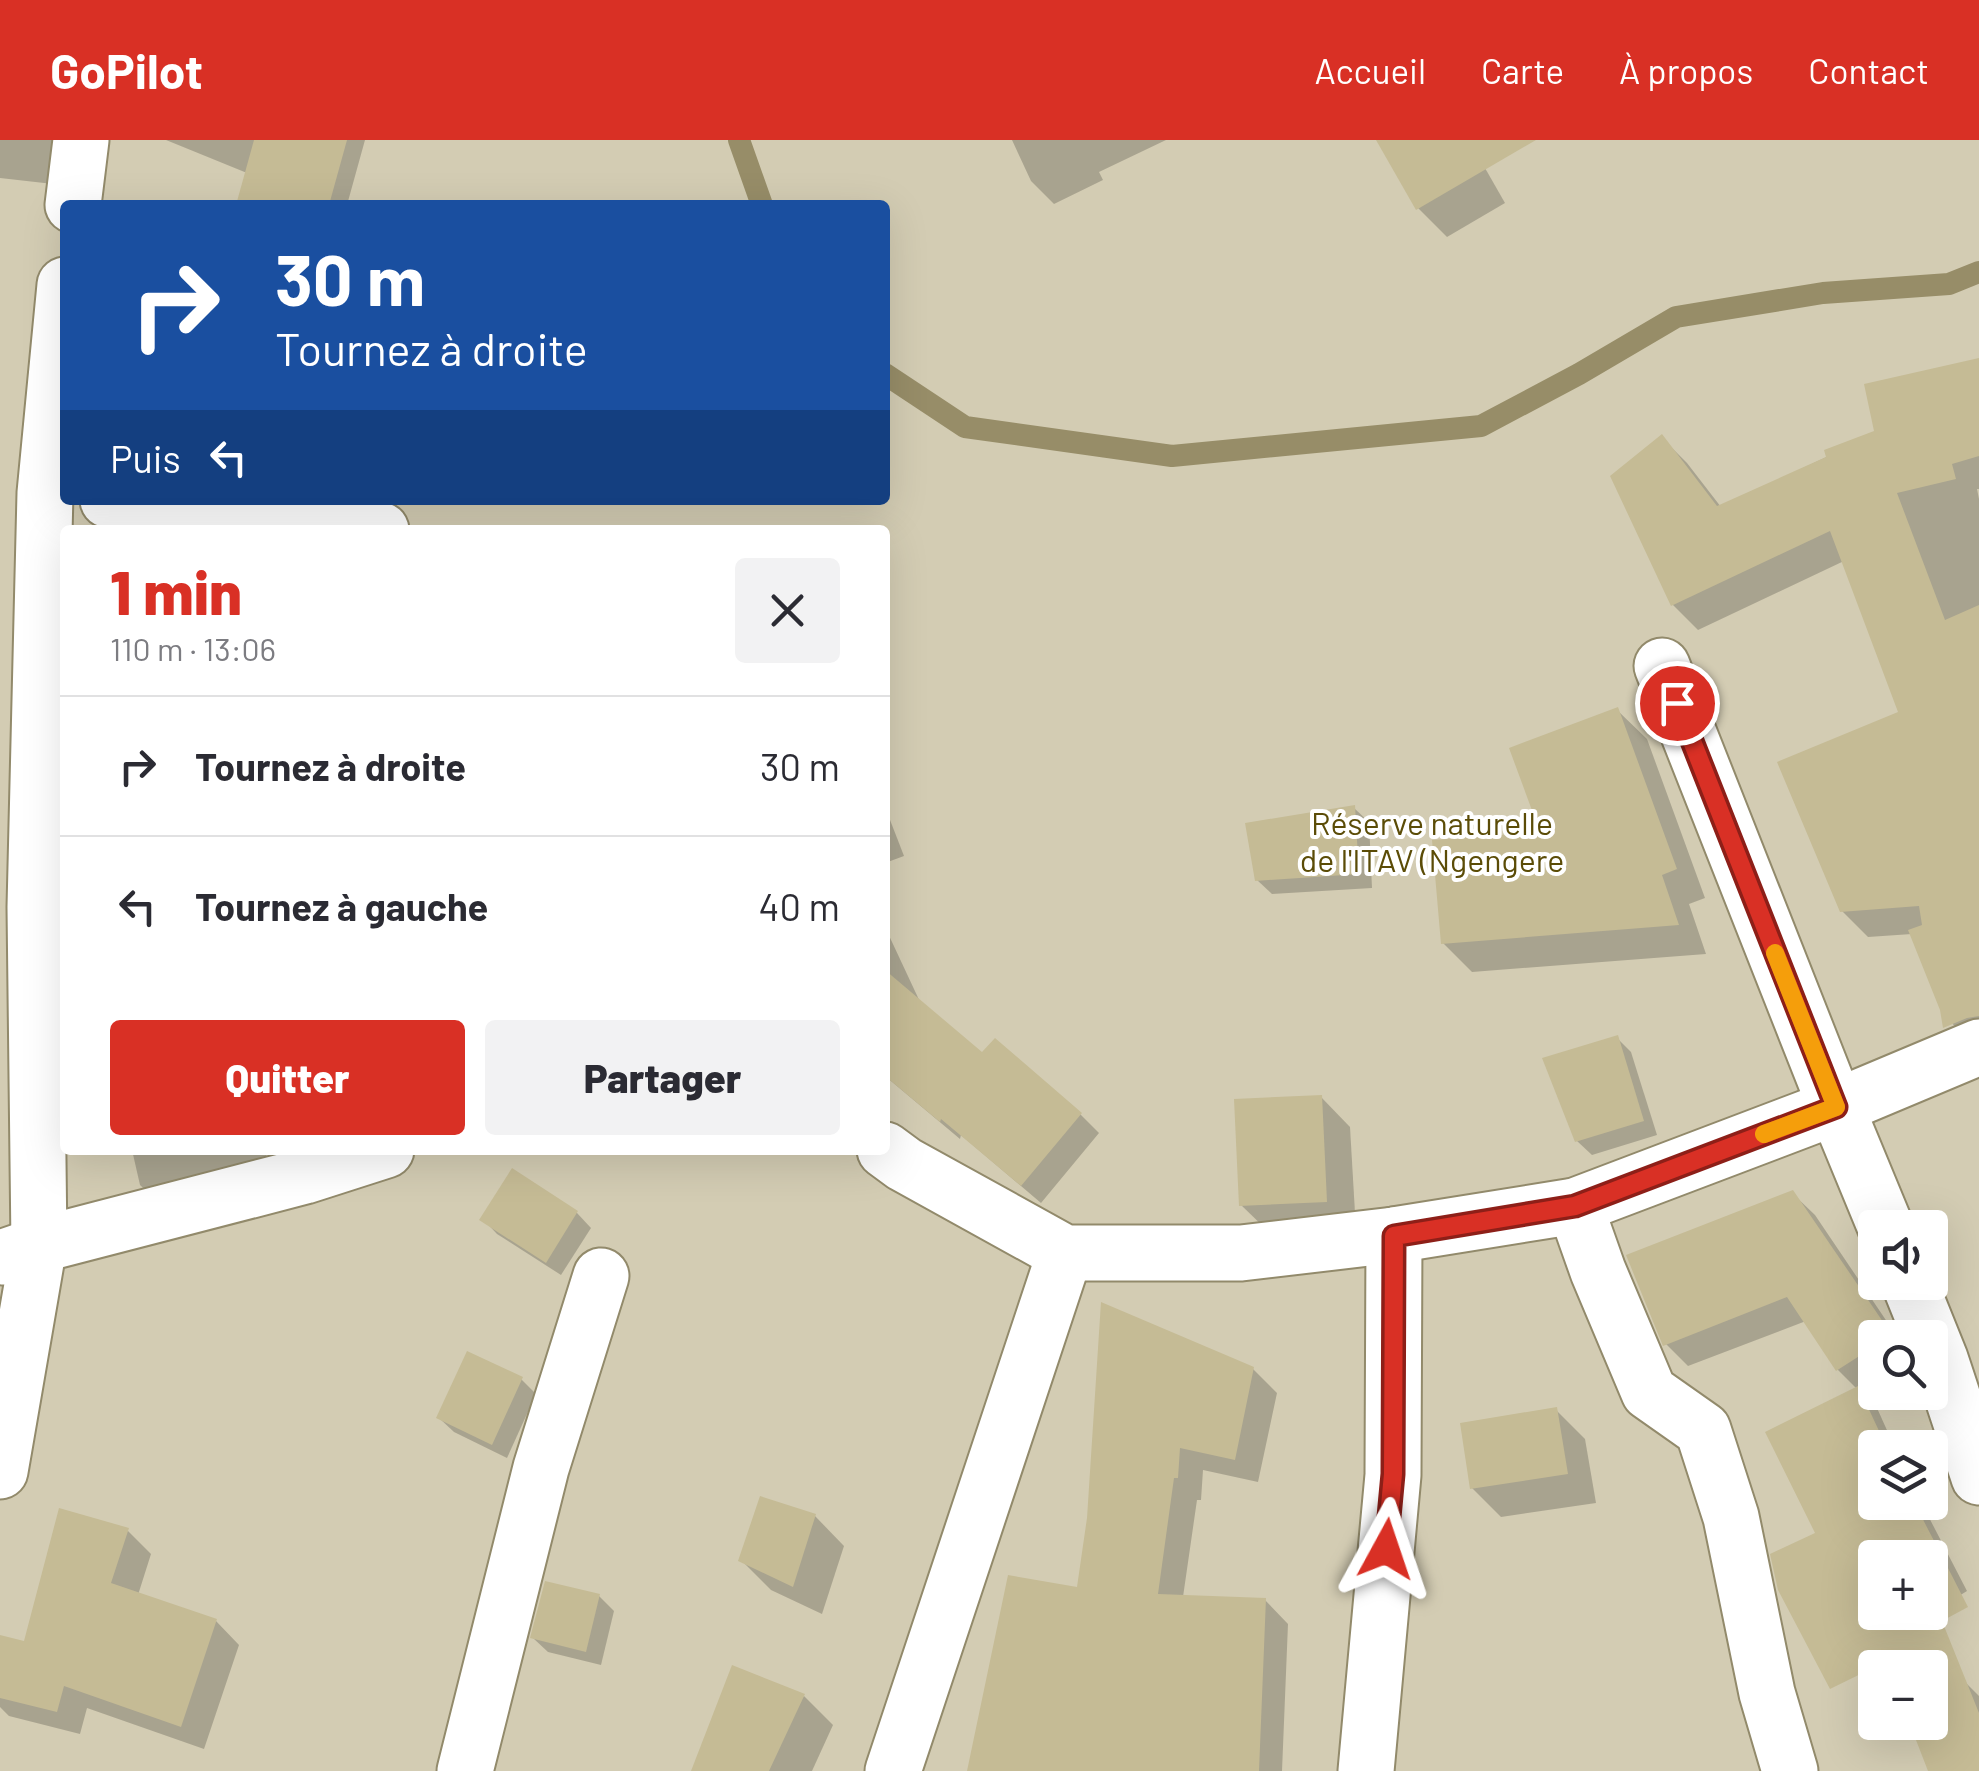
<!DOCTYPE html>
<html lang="fr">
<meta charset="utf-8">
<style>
:root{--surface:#fff;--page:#f2f2f3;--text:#2b2b33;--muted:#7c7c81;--line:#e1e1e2;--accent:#d93025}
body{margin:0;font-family:Barlow,sans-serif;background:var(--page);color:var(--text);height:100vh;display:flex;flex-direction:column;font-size:38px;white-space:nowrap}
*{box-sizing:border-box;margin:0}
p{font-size:32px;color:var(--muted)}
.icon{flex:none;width:55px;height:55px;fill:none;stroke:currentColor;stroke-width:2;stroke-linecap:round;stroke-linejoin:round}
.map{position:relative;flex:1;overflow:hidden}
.details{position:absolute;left:60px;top:385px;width:830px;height:630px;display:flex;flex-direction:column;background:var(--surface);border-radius:10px;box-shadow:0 10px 40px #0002}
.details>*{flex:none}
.guide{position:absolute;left:60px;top:60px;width:830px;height:305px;border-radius:10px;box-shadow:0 10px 40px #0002;background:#1a4fa0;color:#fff;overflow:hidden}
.controls{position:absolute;left:1858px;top:1070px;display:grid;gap:20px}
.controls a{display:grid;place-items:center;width:90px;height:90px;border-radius:10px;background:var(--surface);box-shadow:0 10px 40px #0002;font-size:50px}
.pin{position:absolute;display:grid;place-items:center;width:85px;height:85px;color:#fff;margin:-42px;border:5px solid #fff;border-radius:50%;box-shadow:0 2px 10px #0007}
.me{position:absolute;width:110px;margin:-55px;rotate:5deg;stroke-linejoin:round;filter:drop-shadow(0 0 8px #0008)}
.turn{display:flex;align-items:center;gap:35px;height:210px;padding:0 50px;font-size:45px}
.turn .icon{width:130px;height:130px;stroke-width:2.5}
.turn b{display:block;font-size:70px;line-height:85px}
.then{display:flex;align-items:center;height:95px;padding:0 50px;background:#0003;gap:20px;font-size:38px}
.round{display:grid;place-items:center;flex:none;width:105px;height:105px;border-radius:10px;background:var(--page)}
.headline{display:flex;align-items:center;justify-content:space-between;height:170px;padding:0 50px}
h1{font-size:60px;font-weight:800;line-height:75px;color:var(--accent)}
.cta{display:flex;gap:20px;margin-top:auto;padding:20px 50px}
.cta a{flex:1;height:115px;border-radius:10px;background:var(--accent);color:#fff;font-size:40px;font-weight:800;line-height:115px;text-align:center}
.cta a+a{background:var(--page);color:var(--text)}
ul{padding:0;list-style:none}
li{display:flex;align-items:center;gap:30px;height:140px;padding:0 50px;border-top:2px solid var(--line)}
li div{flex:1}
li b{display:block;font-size:38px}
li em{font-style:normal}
header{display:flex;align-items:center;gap:60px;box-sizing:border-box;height:140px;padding:0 50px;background:var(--accent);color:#fff}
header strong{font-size:48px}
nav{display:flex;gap:55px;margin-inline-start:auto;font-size:35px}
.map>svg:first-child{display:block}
</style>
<header>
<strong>GoPilot</strong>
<nav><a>Accueil</a><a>Carte</a><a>À propos</a><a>Contact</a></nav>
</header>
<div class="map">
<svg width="1979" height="1631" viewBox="0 0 1979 1631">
<rect width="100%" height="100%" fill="#f5eccb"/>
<path fill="#d3ccb3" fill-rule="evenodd" d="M 0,0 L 1979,0 L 1979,1631 L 0,1631 ZM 65,65 L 885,65 L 885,360 L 65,360 ZM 65,390 L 885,390 L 885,1010 L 65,1010 ZM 1875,1088 L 1930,1088 L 1930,1142 L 1875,1142 ZM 1875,1198 L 1930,1198 L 1930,1252 L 1875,1252 ZM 1875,1308 L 1930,1308 L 1930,1362 L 1875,1362 ZM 1875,1418 L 1930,1418 L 1930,1472 L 1875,1472 ZM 1875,1528 L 1930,1528 L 1930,1582 L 1875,1582 Z"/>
<g fill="#0003" fill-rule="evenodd">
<polygon points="0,0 56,0 53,44 0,38"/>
<polygon points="166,0 365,0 347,65 238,65 247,33"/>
<polygon points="1012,0 1166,0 1099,32 1103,40 1054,64 1031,41"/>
<polygon points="1379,0 1469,0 1505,63 1447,97 1418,68"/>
<polygon points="1979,221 1979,349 1977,349 1979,359 1979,898 1970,902 1945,876 1912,794 1868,797 1842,771 1902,574 1844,421 1698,490 1673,465 1662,298 1687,323 1721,367 1877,293"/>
<polygon points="1617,570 1647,599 1705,758 1689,764 1706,814 1472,832 1443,803 1543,694"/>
<polygon points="885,667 904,716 885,723"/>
<polygon points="1354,668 1369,682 1372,748 1272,754 1257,740"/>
<polygon points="885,787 921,864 983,916 1080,974 1099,993 1041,1063 961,995 960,999 885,936"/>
<polygon points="1617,898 1631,912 1657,995 1592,1015 1577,1001"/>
<polygon points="1321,957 1350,987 1356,1090 1271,1094 1241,1065"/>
<polygon points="132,1010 265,1010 272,1040 163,1067 140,1045"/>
<polygon points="513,1032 577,1073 591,1088 561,1135 497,1094 483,1079"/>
<path d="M 1792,1053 L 1815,1075 L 1898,1198 L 1875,1198 L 1875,1242 L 1860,1252 L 1877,1268 L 1895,1308 L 1875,1308 L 1875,1362 L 1921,1362 L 1967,1451 L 1833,1533 L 1818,1394 L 1857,1249 L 1838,1230 L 1806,1181 L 1688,1226 L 1666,1204 ZM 1875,1418 L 1930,1418 L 1930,1472 L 1875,1472 Z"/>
<polygon points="1253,1229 1277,1253 1258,1342 1203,1330 1201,1360 1197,1360 1183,1457 1265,1460 1288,1484 1282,1631 969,1631 1079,1450 1089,1379"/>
<polygon points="521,1239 536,1254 507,1318 454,1292 439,1278"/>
<polygon points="1556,1270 1585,1299 1596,1363 1501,1377 1472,1348"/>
<polygon points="815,1376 844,1406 822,1474 771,1450 741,1420"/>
<polygon points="127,1390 151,1414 138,1455 216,1481 239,1505 204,1609 87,1568 80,1594 9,1576 0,1567 0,1497 26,1504"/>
<polygon points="599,1456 614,1471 601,1525 548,1512 533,1498"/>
<polygon points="1965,1542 1979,1556 1979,1631 1931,1631 1930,1561"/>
<polygon points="804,1556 833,1585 812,1631 704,1631"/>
</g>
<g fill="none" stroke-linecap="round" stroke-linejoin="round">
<g stroke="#978d68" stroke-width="22">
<polyline points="739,0 762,65"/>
<polyline points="885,234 965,287 1172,316 1481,286 1579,234 1676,177 1823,153 1949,144 1979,132"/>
</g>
</g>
<g fill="#c5bb95" fill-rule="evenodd">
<polygon points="254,0 347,0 329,65 236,65"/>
<polygon points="1376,0 1536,0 1416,70"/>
<polygon points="1979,218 1979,316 1952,324 1956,339 1897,353 1945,480 1979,465 1979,876 1967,878 1943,888 1940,870 1908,790 1922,785 1919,766 1840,772 1777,622 1898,572 1830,391 1671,466 1610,336 1662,294 1717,366 1826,317 1824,310 1874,291 1864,244"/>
<polygon points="1618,567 1677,729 1662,735 1679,785 1441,804 1432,700 1540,692 1509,608"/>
<polygon points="1355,665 1359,734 1255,741 1245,683"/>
<polygon points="885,830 982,912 995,898 1082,973 1021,1046 941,979 940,982 885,936"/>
<polygon points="1618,895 1644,981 1575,1002 1542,918"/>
<polygon points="1322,955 1327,1062 1239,1066 1234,959"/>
<polygon points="512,1028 578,1071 546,1123 479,1080"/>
<polygon points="1793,1050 1892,1195 1887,1198 1875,1198 1875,1206 1836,1231 1787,1157 1663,1206 1626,1115"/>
<polygon points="1101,1162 1254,1227 1235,1320 1180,1308 1178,1338 1174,1338 1158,1454 1266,1458 1259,1631 967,1631 1008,1435 1077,1447 1087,1378"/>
<polygon points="467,1211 523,1237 492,1305 436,1278"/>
<path d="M 1858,1246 L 1887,1308 L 1875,1308 L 1875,1362 L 1914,1362 L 1968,1467 L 1942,1481 L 1979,1573 L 1979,1631 L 1928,1631 L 1909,1582 L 1930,1582 L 1930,1528 L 1887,1528 L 1885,1522 L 1830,1549 L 1778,1450 L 1770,1414 L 1815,1393 L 1765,1292 ZM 1875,1418 L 1930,1418 L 1930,1472 L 1875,1472 Z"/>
<polygon points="1557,1267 1568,1334 1470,1349 1460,1283"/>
<polygon points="760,1356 816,1374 793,1447 738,1421"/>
<polygon points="59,1368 129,1388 111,1443 217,1479 181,1587 64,1546 57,1572 0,1558 0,1495 24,1501"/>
<polygon points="545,1441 600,1454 586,1512 530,1498"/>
<polygon points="732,1525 805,1554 769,1631 691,1631"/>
</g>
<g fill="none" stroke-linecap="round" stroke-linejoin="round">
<defs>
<g id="minor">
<polyline points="73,65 81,0"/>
<polyline points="108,360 381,390"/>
<polyline points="1662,526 1836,967 1886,1088"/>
<polyline points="885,1010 904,1024 1065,1113 1241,1113 1394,1095 1575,1066 1836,967 1979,907"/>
<polyline points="1575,1066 1598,1131 1649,1252 1703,1290 1731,1377 1767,1553 1790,1631"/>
<polyline points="4,1117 39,1105 305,1036 386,1010"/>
<polyline points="1909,1142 1940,1219 1979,1337"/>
<polyline points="0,1331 39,1105 35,767 45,353 65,145"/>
<polyline points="465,1631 541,1328 601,1136"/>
<polyline points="893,1631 1065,1113"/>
<polyline points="1366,1631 1393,1335 1394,1095"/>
</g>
</defs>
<use href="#minor" stroke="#928a6b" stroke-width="59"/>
<use href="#minor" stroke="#fff" stroke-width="55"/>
</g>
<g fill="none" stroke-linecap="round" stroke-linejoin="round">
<defs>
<polyline id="route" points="1386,1409 1393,1334 1394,1096 1575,1066 1836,967 1677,563"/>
</defs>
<use href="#route" stroke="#8d1f18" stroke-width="25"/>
<use href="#route" stroke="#d93025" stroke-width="18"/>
<polyline stroke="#f59e0b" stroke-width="18" points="1764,994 1836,967 1775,813"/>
</g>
<g text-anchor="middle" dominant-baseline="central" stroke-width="8" stroke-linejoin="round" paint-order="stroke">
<g font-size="32" fill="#5b4c07" stroke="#fff">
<text x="1432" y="682">Réserve naturelle<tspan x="1432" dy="37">de l'ITAV (Ngengere</tspan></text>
</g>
</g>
</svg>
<div class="controls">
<a><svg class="icon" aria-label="sound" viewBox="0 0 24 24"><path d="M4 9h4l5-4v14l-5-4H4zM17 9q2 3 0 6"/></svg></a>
<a><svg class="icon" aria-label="search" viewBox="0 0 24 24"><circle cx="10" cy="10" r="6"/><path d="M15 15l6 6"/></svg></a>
<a><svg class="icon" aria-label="layers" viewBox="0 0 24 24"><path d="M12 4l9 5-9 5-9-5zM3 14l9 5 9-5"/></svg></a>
<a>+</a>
<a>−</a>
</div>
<div class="pin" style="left:1677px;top:563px;background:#d93025"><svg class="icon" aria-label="arrive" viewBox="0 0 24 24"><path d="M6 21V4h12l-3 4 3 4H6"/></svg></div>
<svg class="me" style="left:1386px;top:1409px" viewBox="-20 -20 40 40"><path d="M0-17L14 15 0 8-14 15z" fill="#d93025" stroke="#fff" stroke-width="4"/></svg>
<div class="guide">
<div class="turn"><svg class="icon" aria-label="right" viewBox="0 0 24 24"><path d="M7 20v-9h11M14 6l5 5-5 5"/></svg><div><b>30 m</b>Tournez à droite</div></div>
<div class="then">Puis<svg class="icon" aria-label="left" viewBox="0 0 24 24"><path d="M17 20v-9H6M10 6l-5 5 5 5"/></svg></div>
</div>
<section class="details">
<div class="headline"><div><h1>1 min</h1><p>110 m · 13:06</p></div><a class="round"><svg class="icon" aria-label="close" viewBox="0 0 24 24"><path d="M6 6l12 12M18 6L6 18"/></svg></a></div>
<ul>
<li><svg class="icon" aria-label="right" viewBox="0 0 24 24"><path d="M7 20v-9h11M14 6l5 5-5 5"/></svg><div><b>Tournez à droite</b></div><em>30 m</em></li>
<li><svg class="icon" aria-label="left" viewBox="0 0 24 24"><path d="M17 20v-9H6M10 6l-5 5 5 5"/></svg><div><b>Tournez à gauche</b></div><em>40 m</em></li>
</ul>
<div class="cta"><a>Quitter</a><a>Partager</a></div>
</section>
</div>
